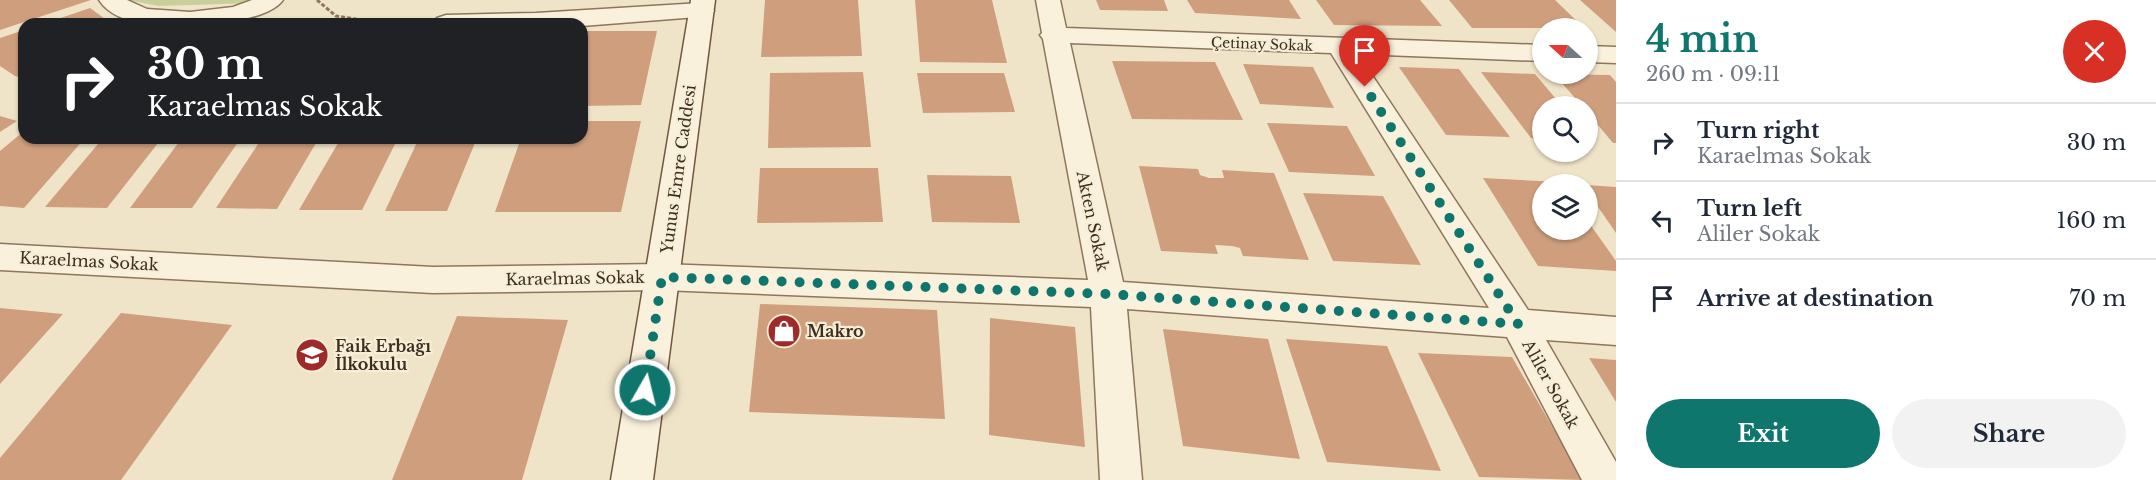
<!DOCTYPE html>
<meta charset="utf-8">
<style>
:root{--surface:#fff;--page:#f2f2f3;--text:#1f2937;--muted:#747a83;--line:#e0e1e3;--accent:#0f766e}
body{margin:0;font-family:"Libre Baskerville",serif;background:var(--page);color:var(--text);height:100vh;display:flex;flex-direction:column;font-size:22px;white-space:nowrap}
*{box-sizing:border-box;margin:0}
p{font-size:20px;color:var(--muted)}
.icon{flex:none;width:33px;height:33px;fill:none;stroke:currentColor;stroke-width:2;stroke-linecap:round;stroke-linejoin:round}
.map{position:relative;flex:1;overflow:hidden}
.drawer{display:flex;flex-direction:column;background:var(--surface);width:540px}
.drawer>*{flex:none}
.hud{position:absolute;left:18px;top:18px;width:570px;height:126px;border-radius:18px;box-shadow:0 2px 4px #0004;background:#202124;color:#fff;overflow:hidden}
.needle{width:39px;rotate:291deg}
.controls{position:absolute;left:1532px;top:18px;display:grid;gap:12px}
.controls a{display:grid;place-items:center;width:66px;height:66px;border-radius:50%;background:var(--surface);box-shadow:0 2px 4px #0004;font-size:30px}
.pin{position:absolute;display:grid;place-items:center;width:51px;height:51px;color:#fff;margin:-62px -26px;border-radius:50% 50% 50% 0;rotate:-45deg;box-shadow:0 0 6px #0007}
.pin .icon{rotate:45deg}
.me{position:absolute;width:66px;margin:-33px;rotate:8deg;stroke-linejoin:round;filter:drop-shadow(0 0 4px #0008)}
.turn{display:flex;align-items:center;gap:21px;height:126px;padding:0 30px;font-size:27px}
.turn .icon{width:78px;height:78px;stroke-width:2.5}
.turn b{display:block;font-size:42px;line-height:51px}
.round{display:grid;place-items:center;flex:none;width:63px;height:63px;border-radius:32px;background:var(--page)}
.headline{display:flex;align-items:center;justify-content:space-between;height:102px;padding:0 30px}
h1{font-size:36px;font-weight:700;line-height:45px;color:var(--accent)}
.cta{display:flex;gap:12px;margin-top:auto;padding:12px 30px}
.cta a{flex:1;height:69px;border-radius:36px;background:var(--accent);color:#fff;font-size:24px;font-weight:700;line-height:69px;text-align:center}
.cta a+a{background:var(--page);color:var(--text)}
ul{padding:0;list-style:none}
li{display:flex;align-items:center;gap:18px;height:78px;padding:0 30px;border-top:2px solid var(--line)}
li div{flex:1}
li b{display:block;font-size:22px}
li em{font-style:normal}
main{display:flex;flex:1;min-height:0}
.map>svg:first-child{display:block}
</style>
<main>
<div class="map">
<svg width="1616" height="480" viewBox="0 0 1616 480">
<rect width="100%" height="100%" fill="#f0e4c8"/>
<polygon fill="#c9cf9b" points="127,0 262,0 256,3 159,6"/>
<g fill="#cf9f7d">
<polygon points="0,0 91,0 0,30"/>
<polygon points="765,0 858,0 862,56 761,57"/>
<polygon points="915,0 992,0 1007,63 920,62"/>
<polygon points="1096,0 1164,0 1168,11 1100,10"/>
<polygon points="1187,0 1289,0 1301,19 1195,13"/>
<polygon points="1316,0 1420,0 1442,26 1334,25"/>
<polygon points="1449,0 1555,0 1584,28 1472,28"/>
<polygon points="1580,0 1616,0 1616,32"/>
<polygon points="90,8 112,24 43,24"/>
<polygon points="24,30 24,78 15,76 0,66 0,38"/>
<polygon points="582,31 657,31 641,105 582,106"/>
<polygon points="1112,61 1215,62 1243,120 1132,119"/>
<polygon points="1243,64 1313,67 1334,108 1260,104"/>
<polygon points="1399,67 1459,69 1510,137 1446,135"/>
<polygon points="863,72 871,147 768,148 770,73"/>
<polygon points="1481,72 1535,74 1562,106 1542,106 1542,139 1531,138"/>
<polygon points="917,73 1004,73 1015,112 923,113"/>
<polygon points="1554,74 1610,75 1616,82 1616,143 1613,143 1587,112 1587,106 1582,106"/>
<polygon points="0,116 17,121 0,132"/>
<polygon points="582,121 641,121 621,212 495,212 521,138 582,138"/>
<polygon points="1267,123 1347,126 1375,176 1289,172"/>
<polygon points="24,131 24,138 85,138 24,208 0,206 0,151"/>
<polygon points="103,138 162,138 107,208 45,207"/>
<polygon points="182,138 241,138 192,208 130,208"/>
<polygon points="262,138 319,138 277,209 216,208"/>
<polygon points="341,138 398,138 362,210 299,210"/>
<polygon points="419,138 477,138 447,211 385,211"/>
<polygon points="1139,166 1198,169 1200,175 1209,178 1224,178 1222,170 1274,173 1309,260 1243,256 1240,248 1232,246 1215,245 1218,254 1161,251"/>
<polygon points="760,168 878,168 883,222 757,223"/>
<polygon points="927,175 1011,176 1020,223 932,222"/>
<polygon points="1483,178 1560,182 1562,184 1542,184 1542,230 1587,230 1587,220 1616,261 1616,271 1538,266"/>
<polygon points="1587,185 1616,187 1616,233 1587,191"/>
<polygon points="1303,193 1383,196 1421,265 1333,261"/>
<polygon points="760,304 937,310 945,419 749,412"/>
<polygon points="0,308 63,314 0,384"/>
<polygon points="121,313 232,325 121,480 0,480 0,458"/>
<polygon points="457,316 568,320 522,480 392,480"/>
<polygon points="990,318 1075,327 1085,447 989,435"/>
<polygon points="1163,329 1268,339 1300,459 1183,446"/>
<polygon points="1286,339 1387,346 1441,471 1327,462"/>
<polygon points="1418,353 1512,357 1583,480 1479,477"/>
<polygon points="1589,358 1616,360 1616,402"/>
</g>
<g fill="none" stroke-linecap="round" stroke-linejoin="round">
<defs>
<g id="street">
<path d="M 99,0 L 127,0 L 147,9 L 190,12 L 233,7 L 252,0 L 283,0 C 265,26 171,29 142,23 C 126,21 108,14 99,0 Z"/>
<path d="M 1036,0 L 1060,0 L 1066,28 L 1542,45 L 1542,61 L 1358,54 L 1528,310 L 1616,317 L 1616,345 L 1546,340 L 1616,462 L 1616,480 L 1582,480 L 1507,337 L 1127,309 L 1142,480 L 1100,480 L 1091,307 L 662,290 L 433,293 L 0,270 L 0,244 L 433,267 L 662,264 L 1088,280 L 1043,39 L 1040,35 L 1042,33 ZM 1070,43 L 1331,53 L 1489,308 L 1123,282 Z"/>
<polygon points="701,3 710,6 714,11 710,16 582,26 582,24 433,23 437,18 446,15 536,13"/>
<polygon points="1587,46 1616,47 1616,63 1587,62"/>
</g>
<polygon id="secondary" points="691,0 715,0 653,480 611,480"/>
</defs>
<use href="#street" stroke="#8d765c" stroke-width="3"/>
<use href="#secondary" stroke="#6f573f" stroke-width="3"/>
<g stroke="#8d765c" stroke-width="3" stroke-dasharray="4 2" stroke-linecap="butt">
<polyline points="317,0 336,16 387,24"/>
<polyline points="396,24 418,24"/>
</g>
<use href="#street" fill="#faf1dc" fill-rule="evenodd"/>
<use href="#secondary" fill="#faf1dc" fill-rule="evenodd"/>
</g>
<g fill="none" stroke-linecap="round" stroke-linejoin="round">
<polyline stroke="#0f766e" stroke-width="10" stroke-dasharray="0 18" points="645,390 662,277 1108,294 1518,324 1365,87"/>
</g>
<defs>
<symbol id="shop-disc" viewBox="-11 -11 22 22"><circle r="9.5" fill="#9e2a2b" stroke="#f7eed8"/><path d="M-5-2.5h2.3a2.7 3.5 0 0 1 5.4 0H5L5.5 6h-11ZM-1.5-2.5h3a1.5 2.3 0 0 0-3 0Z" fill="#fff"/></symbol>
<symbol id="school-disc" viewBox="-11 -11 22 22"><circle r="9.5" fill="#9e2a2b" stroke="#f7eed8"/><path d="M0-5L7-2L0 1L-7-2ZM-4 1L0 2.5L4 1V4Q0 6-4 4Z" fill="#fff"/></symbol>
</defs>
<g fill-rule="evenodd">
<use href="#shop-disc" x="765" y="312" width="38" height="38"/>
<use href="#school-disc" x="293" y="336" width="38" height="38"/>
</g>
<g text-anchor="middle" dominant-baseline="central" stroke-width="4.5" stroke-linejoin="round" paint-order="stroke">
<g font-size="14" fill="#3d2e20" stroke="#f7eed8">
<text transform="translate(1262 44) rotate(2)">Çetinay Sokak</text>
</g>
<g font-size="16" fill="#3d2e20" stroke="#f7eed8">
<text transform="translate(678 169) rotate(-82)">Yunus Emre Caddesi</text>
<text transform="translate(1093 221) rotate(78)">Akten Sokak</text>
<text transform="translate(89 261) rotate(3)">Karaelmas Sokak</text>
<text transform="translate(575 278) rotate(-1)">Karaelmas Sokak</text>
<text transform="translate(1551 384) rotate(61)">Aliler Sokak</text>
</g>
<g font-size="16" font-weight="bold" fill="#3d2e20" stroke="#f7eed8" text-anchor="start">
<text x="807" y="331">Makro</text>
<text x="335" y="346">Faik Erbağı<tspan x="335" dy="18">İlkokulu</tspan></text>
</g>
</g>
</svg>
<div class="controls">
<a><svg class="needle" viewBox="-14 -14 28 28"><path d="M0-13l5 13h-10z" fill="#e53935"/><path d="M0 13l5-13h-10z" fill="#747a83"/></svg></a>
<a><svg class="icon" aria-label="search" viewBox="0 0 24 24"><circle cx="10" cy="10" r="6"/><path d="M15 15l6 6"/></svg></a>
<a><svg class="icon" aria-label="layers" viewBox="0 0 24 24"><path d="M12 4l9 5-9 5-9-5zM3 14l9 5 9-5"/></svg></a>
</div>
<div class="pin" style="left:1365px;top:87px;background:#d93025"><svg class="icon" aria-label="arrive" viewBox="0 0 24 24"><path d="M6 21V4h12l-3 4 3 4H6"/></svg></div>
<svg class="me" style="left:645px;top:390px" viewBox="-20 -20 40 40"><circle r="17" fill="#0f766e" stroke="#fff" stroke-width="3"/><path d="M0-11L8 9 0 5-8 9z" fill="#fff"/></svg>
<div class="hud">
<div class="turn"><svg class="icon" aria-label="right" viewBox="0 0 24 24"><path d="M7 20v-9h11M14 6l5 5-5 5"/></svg><div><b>30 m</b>Karaelmas Sokak</div></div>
</div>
</div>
<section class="drawer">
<div class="headline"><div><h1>4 min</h1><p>260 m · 09:11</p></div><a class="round" style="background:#d93025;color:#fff"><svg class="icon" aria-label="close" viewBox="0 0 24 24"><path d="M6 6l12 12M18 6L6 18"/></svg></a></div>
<ul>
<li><svg class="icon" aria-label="right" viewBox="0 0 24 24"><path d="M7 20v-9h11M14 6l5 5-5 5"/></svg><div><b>Turn right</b><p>Karaelmas Sokak</p></div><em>30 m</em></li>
<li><svg class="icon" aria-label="left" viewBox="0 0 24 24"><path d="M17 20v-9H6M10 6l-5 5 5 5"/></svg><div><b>Turn left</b><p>Aliler Sokak</p></div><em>160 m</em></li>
<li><svg class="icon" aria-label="arrive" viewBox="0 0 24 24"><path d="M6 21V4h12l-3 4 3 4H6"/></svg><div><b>Arrive at destination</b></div><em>70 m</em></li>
</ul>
<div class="cta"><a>Exit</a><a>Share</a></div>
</section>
</main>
